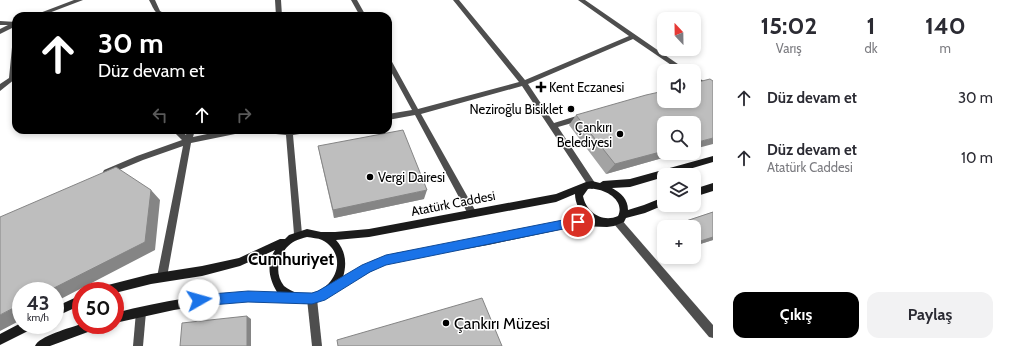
<!DOCTYPE html>
<html lang="tr">
<meta charset="utf-8">
<style>
:root{--surface:#fff;--page:#f2f2f3;--text:#2b2b33;--muted:#7c7c81;--accent:#000}
body{margin:0;font-family:Cabin,sans-serif;background:var(--page);color:var(--text);height:100vh;display:flex;flex-direction:column;font-size:15px;white-space:nowrap}
*{box-sizing:border-box;margin:0}
p{font-size:13px;color:var(--muted)}
.icon{flex:none;width:22px;height:22px;fill:none;stroke:currentColor;stroke-width:2;stroke-linecap:round;stroke-linejoin:round}
.map{position:relative;flex:1;overflow:hidden}
.drawer{display:flex;flex-direction:column;background:var(--surface);width:300px}
.drawer>*{flex:none}
.hud{position:absolute;left:12px;top:12px;width:380px;height:122px;border-radius:12px;box-shadow:0 2px 6px #0003;background:#000;color:#fff;overflow:hidden}
.needle{width:26px;rotate:338deg}
.controls{position:absolute;left:657px;top:12px;display:grid;gap:8px}
.controls a{display:grid;place-items:center;width:44px;height:44px;border-radius:8px;background:var(--surface);box-shadow:0 2px 6px #0003;font-size:20px}
.speed{position:absolute;left:12px;top:282px;display:flex;gap:8px;font-size:20px;font-weight:700;text-align:center}
.speed>*{display:grid;place-content:center;width:52px;height:52px;border-radius:50%;background:var(--surface);box-shadow:0 2px 6px #0003;line-height:1}
.speed small{font-size:10px;font-weight:400}
.speed .limit{border:6px solid #d22;background:#fff;color:#111}
.pin{position:absolute;display:grid;place-items:center;width:34px;height:34px;color:#fff;margin:-17px;border:2px solid #fff;border-radius:50%;box-shadow:0 1px 4px #0007}
.me{position:absolute;width:44px;margin:-22px;rotate:83deg;stroke-linejoin:round;filter:drop-shadow(0 0 3px #0008)}
.turn{display:flex;align-items:center;gap:14px;height:84px;padding:0 20px;font-size:18px}
.turn .icon{width:52px;height:52px;stroke-width:2.5}
.turn b{display:block;font-size:28px;line-height:34px}
.lanes{display:flex;align-items:center;height:38px;padding:0 20px;background:#0003;justify-content:center;gap:20px;direction:ltr}
.lanes .off{opacity:.35}
.eta{display:flex;justify-content:space-evenly;align-items:center;height:68px;text-align:center}
.eta b{font-size:24px;font-weight:700;line-height:28px}
.button{display:flex;gap:8px;margin-top:auto;padding:8px 20px}
.button a{flex:1;height:46px;border-radius:12px;background:var(--accent);color:#fff;font-size:16px;font-weight:700;line-height:46px;text-align:center}
.button a+a{background:var(--page);color:var(--text)}
ul{padding:0;list-style:none}
li{display:flex;align-items:center;gap:12px;height:60px;padding:0 20px}
li div{flex:1}
li b{display:block;font-size:15px}
li em{font-style:normal}
main{display:flex;flex:1;min-height:0}
.map>svg:first-child{display:block}
</style>
<main>
<div class="map">
<svg width="713" height="346" viewBox="0 0 713 346">
<rect width="100%" height="100%" fill="#fff"/>
<g fill="none" stroke-linecap="round" stroke-linejoin="round">
<polygon fill="#4e4e4e" fill-rule="evenodd" points="141,307 144,309 146,312 143,346 133,346 136,312 138,309"/>
<g fill="#4e4e4e" fill-rule="evenodd">
<polygon points="74,0 83,0 41,16 32,16"/>
<path d="M 149,0 L 155,0 L 160,11 L 169,16 C 155,16 155,11 149,0 Z"/>
<polygon points="275,0 281,0 282,16 276,16"/>
<polygon points="351,0 357,0 366,16 360,16"/>
<polygon points="453,0 459,0 525,80 629,36 578,0 585,0 688,71 680,71 633,39 528,84 554,123 583,114 586,115 587,117 586,119 558,127 595,183 596,185 595,187 592,189 589,187 522,86 421,114 475,210 476,213 475,216 472,217 469,216 415,115 388,120 388,114 412,110 388,66 388,58 391,60 418,109 519,82"/>
<polygon points="0,21 16,22 16,26 0,34 0,29 8,25 0,25"/>
<polygon points="16,35 15,79 0,91 0,84 9,78 13,37"/>
<polygon points="694,75 713,87 713,93 694,80"/>
<polygon points="172,130 181,130 186,135 187,130 195,130 193,137 226,130 244,130 240,133 191,143 167,277 165,280 162,282 159,280 157,277 183,146 143,160 107,175 104,174 103,172 104,170 137,156 182,140"/>
<polygon points="262,130 310,130 306,133 293,135 302,234 301,237 298,238 295,237 294,234 286,135 266,133"/>
<polygon points="617,217 620,218 713,325 713,338 709,337 614,224 613,221 614,218"/>
<polygon points="312,294 315,296 317,299 322,346 312,346 307,299 309,296"/>
</g>
<g fill="#1b1b1b" fill-rule="evenodd">
<path d="M 713,156 L 713,162 L 669,175 L 664,175 L 664,177 L 630,187 L 612,188 C 621,193 628,199 628,210 L 644,205 L 664,197 L 664,205 L 645,213 L 626,218 L 624,222 L 614,226 L 607,227 L 578,226 L 488,245 L 396,261 L 379,267 L 319,301 L 304,304 L 293,301 L 240,302 L 218,303 L 174,310 L 115,323 L 115,313 C 170,299 220,291 277,292 C 269,278 266,265 275,250 L 240,266 L 202,276 L 151,284 L 115,293 L 115,291 L 99,291 L 101,288 L 104,286 L 151,274 L 202,266 L 239,258 L 280,239 L 285,239 L 289,235 L 307,229 L 321,232 L 335,232 L 369,229 L 556,194 L 586,182 L 592,181 L 600,183 L 603,181 L 630,179 ZM 588,189 C 603,187 626,200 618,216 C 602,223 586,212 583,196 ZM 575,194 C 575,203 580,212 586,218 L 578,218 L 488,237 L 396,253 L 374,260 L 343,277 C 347,264 346,251 336,240 L 369,237 L 556,202 ZM 307,237 C 312,238 318,238 322,240 C 353,256 332,300 298,293 C 293,292 288,289 284,286 C 272,271 280,249 295,241 C 299,239 303,238 307,237 Z"/>
<polygon points="713,183 713,191 694,197 694,189"/>
<polygon points="81,295 81,305 55,317 55,307"/>
<polygon points="21,323 21,325 33,325 32,329 0,345 0,334"/>
<path d="M 81,324 L 81,325 L 97,325 L 96,329 L 50,346 L 35,346 C 39,336 70,328 81,324 Z"/>
</g>
</g>
<g fill="#a3a3a3">
<polygon points="576,115 664,153 680,153 606,174 569,125"/>
<polygon points="318,146 424,199 334,218 320,156"/>
<polygon points="713,212 713,240 694,246 694,227 671,227 677,224"/>
<polygon points="664,231 664,237 661,233"/>
</g>
<g fill="#858585">
<polygon points="713,138 713,144 694,149 694,143"/>
<polygon points="664,151 664,153 680,153 606,174 615,164"/>
<polygon points="151,190 160,200 155,250 55,302 55,291 48,291"/>
<polygon points="427,190 424,199 334,218 333,210"/>
<polygon points="713,237 713,240 694,246 694,243"/>
<polygon points="21,304 21,320 0,331 0,315"/>
<polygon points="247,316 251,319 251,346 247,346"/>
</g>
<g fill="#bebebe" stroke="#858585">
<polygon points="710,79 713,81 713,138 694,143 694,123 664,123 664,151 615,164 576,115 646,95 664,91 664,101 694,101 694,83"/>
<polygon points="403,130 427,190 333,210 318,146"/>
<polygon points="116,167 151,190 145,242 48,291 21,291 21,304 0,315 0,217"/>
<polygon points="713,212 713,237 694,243 694,227 679,227 677,224"/>
<polygon points="482,298 502,346 338,346 337,340"/>
<polygon points="247,316 247,346 180,346 182,323"/>
</g>
<polygon fill="#1a73e8" stroke="#114b97" points="578,217 582,219 583,222 582,225 578,226 386,265 370,272 325,300 312,304 248,302 199,306 195,304 194,300 195,297 199,295 248,291 312,293 318,291 362,265 386,255"/>
<g fill="#000" stroke="#fff" stroke-width="1.5">
<path d="M539 81h4v4h4v4h-4v4h-4v-4h-4v-4h4z"/>
<circle cx="571" cy="109" r="4"/>
<circle cx="620" cy="134" r="4"/>
<circle cx="370" cy="177" r="4"/>
<circle cx="446" cy="323" r="4"/>
</g>
<g text-anchor="middle" dominant-baseline="central" stroke-width="3" stroke-linejoin="round" paint-order="stroke">
<g font-size="13" fill="#000" stroke="#fff" text-anchor="start">
<text x="549" y="87">Kent Eczanesi</text>
<text x="563" y="109" text-anchor="end">Neziroğlu Bisiklet</text>
<text x="612" y="127" text-anchor="end">Çankırı<tspan x="612" dy="15">Belediyesi</tspan></text>
<text x="378" y="177">Vergi Dairesi</text>
</g>
<g font-size="13" fill="#000" stroke="#fff">
<text transform="translate(453 203) rotate(-11)">Atatürk Caddesi</text>
</g>
<g font-size="16" fill="#000" stroke="#fff" text-anchor="start">
<text x="454" y="323">Çankırı Müzesi</text>
</g>
<g font-size="17" font-weight="bold" fill="#000" stroke="#fff">
<text x="291" y="259">Cumhuriyet</text>
</g>
</g>
</svg>
<div class="controls">
<a><svg class="needle" viewBox="-14 -14 28 28"><path d="M0-13l5 13h-10z" fill="#e53935"/><path d="M0 13l5-13h-10z" fill="#7c7c81"/></svg></a>
<a><svg class="icon" aria-label="sound" viewBox="0 0 24 24"><path d="M4 9h4l5-4v14l-5-4H4zM17 9q2 3 0 6"/></svg></a>
<a><svg class="icon" aria-label="search" viewBox="0 0 24 24"><circle cx="10" cy="10" r="6"/><path d="M15 15l6 6"/></svg></a>
<a><svg class="icon" aria-label="layers" viewBox="0 0 24 24"><path d="M12 4l9 5-9 5-9-5zM3 14l9 5 9-5"/></svg></a>
<a>+</a>
</div>
<div class="speed"><div>43<small>km/h</small></div><div class="limit">50</div></div>
<div class="pin" style="left:578px;top:222px;background:#d93025"><svg class="icon" aria-label="arrive" viewBox="0 0 24 24"><path d="M6 21V4h12l-3 4 3 4H6"/></svg></div>
<svg class="me" style="left:199px;top:300px" viewBox="-20 -20 40 40"><circle r="19" fill="#fff"/><path d="M0-13L10 11 0 6-10 11z" fill="#1a73e8"/></svg>
<div class="hud">
<div class="turn"><svg class="icon" aria-label="ahead" viewBox="0 0 24 24"><path d="M12 20V5M6 11l6-6 6 6"/></svg><div><b>30 m</b>Düz devam et</div></div>
<div class="lanes"><svg class="icon off" aria-label="left" viewBox="0 0 24 24"><path d="M17 20v-9H6M10 6l-5 5 5 5"/></svg><svg class="icon" aria-label="ahead" viewBox="0 0 24 24"><path d="M12 20V5M6 11l6-6 6 6"/></svg><svg class="icon off" aria-label="right" viewBox="0 0 24 24"><path d="M7 20v-9h11M14 6l5 5-5 5"/></svg></div>
</div>
</div>
<section class="drawer">
<div class="eta">
<div><b>15:02</b><p>Varış</p></div>
<div><b>1</b><p>dk</p></div>
<div><b>140</b><p>m</p></div>
</div>
<ul>
<li><svg class="icon" aria-label="ahead" viewBox="0 0 24 24"><path d="M12 20V5M6 11l6-6 6 6"/></svg><div><b>Düz devam et</b></div><em>30 m</em></li>
<li><svg class="icon" aria-label="ahead" viewBox="0 0 24 24"><path d="M12 20V5M6 11l6-6 6 6"/></svg><div><b>Düz devam et</b><p>Atatürk Caddesi</p></div><em>10 m</em></li>
</ul>
<div class="button"><a>Çıkış</a><a>Paylaş</a></div>
</section>
</main>
